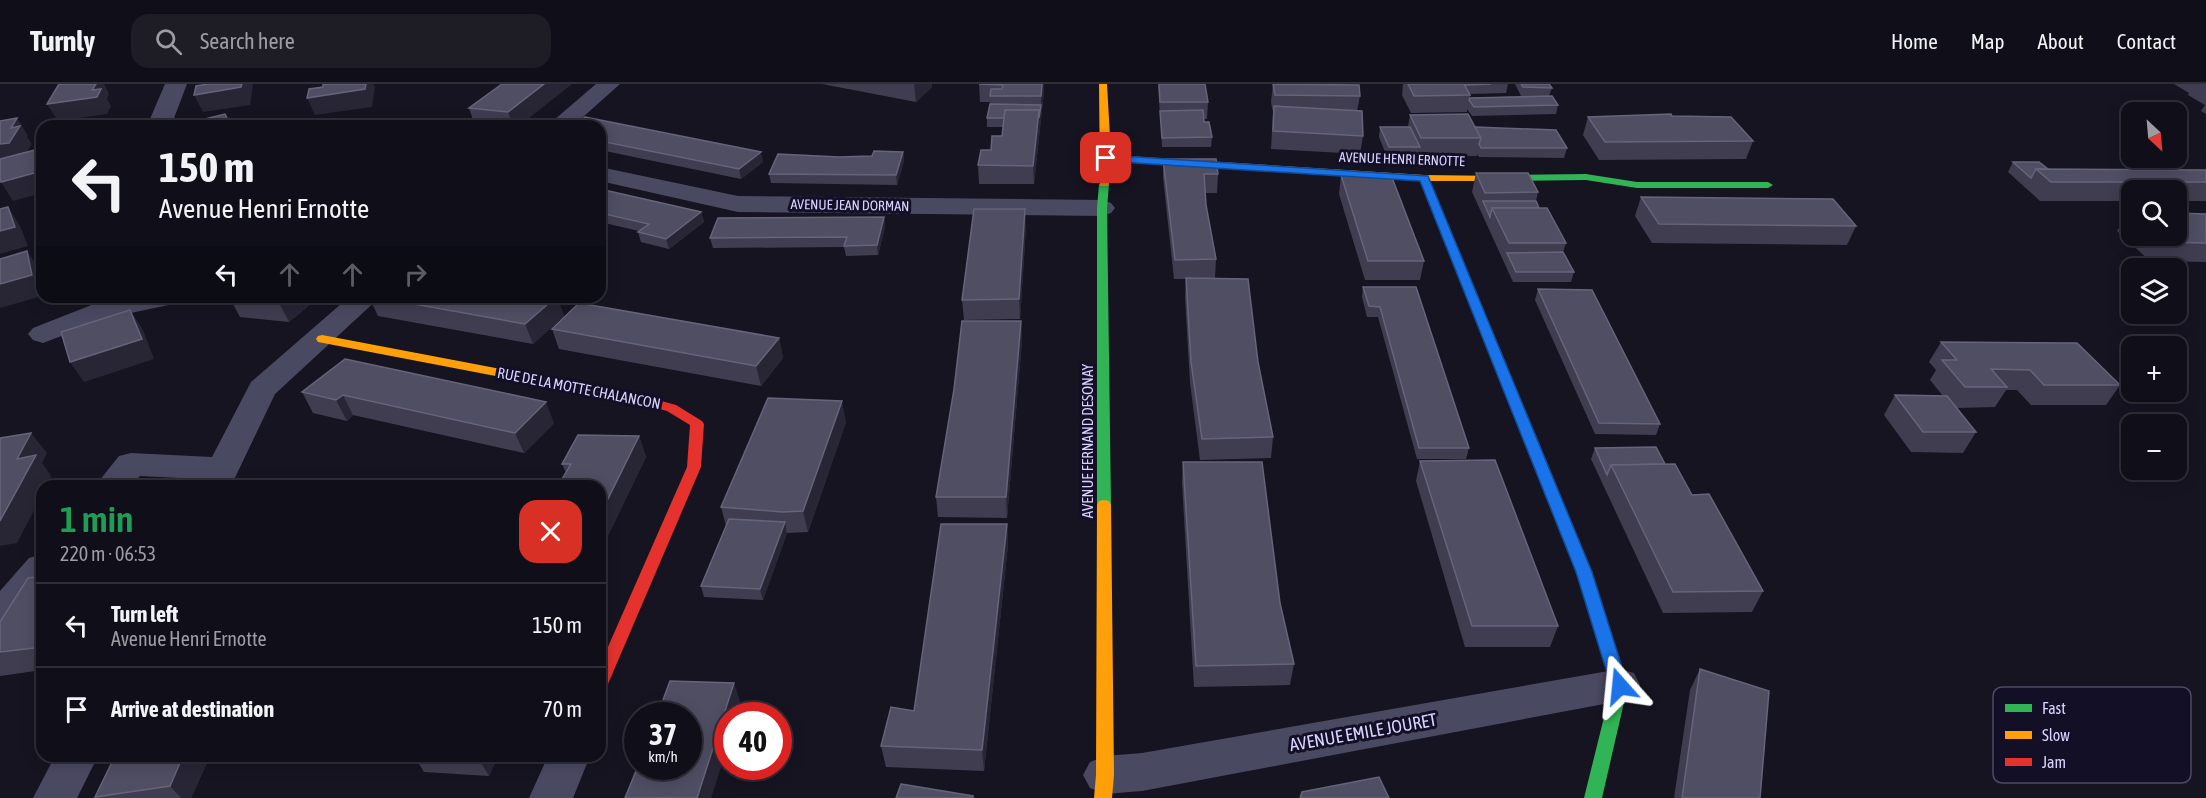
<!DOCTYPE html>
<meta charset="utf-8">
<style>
:root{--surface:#100f19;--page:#1e1d26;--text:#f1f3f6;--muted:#9c9ca2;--line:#302f38}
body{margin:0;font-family:"Asap Condensed",sans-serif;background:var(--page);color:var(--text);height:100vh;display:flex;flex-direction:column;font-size:22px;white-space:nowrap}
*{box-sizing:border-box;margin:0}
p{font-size:20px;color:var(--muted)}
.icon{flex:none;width:33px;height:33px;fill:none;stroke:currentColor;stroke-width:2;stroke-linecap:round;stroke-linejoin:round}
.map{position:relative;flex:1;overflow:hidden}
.panel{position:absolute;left:36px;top:396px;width:570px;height:282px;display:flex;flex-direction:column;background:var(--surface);border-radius:18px;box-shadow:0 3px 15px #0003,0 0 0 2px var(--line)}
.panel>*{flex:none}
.top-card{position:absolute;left:36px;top:36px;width:570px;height:183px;border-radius:18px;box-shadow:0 3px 15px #0003,0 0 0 2px var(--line);background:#100f19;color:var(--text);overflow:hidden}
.needle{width:39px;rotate:154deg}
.controls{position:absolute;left:2121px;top:18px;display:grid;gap:12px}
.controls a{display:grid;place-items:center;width:66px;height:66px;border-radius:12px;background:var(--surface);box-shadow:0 3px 15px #0003,0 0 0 2px var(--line);font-size:30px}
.speed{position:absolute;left:624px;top:618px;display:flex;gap:12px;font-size:30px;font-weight:700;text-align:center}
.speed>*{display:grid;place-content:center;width:78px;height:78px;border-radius:50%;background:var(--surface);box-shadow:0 3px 15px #0003,0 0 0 2px var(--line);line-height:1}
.speed small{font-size:15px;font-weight:400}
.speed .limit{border:9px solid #d22;background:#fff;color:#111}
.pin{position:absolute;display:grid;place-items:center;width:51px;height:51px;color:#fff;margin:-26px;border-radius:12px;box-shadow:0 3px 9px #0006}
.me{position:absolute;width:66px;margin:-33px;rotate:342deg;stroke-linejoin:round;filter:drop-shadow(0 0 4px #0008)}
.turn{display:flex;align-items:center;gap:21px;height:126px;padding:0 24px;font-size:27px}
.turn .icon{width:78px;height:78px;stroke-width:2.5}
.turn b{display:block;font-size:42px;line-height:51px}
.lanes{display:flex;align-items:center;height:57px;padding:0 24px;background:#0003;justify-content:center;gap:30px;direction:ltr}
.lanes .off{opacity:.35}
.round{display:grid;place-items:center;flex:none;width:63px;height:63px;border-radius:18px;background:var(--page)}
.head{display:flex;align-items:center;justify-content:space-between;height:102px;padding:0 24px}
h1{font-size:36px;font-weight:600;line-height:45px;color:#1e9e55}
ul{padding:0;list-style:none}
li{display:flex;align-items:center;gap:18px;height:84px;padding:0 24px;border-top:2px solid var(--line)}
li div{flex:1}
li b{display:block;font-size:22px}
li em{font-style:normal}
header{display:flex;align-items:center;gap:36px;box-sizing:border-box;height:84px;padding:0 30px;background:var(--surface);border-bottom:2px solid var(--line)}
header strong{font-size:28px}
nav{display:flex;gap:33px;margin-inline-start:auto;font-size:21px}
.search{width:420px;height:54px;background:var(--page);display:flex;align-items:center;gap:15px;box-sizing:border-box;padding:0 21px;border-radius:18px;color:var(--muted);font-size:22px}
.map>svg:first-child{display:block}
</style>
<header>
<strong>Turnly</strong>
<div class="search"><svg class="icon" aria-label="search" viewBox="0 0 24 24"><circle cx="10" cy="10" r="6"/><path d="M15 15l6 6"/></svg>Search here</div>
<nav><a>Home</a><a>Map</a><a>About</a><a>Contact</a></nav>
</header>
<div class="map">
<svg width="2206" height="714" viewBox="0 0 2206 714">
<rect width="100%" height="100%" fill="#161421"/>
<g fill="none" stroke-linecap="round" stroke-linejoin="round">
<g fill="#4a4962" fill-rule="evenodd">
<polygon points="165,0 187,0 171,42 147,42"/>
<polygon points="596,0 620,0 573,42 547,42"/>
<polygon points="600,83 738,112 1102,116 1111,119 1115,124 1111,129 1102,132 738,128 600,97"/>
<polygon points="125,213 182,213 178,219 112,233 43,259 33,256 28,250 33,244 94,220"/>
<polygon points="349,213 380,213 275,310 231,402 197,402 200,395 140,392 131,402 95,402 119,372 131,369 212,373 251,298"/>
<polygon points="42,470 42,509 14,542 0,547 0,507 29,474"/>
<polygon points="1620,585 1634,589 1640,601 1634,613 1620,617 1142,707 1105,710 1090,704 1083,691 1090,678 1105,672 1142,669"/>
<polygon points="55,672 98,672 77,714 33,714"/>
<polygon points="548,672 590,672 573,714 529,714"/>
</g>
<g fill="#30b455" fill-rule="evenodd">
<polygon points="1586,90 1637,98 1768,98 1773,101 1768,104 1637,104 1586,96 1499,97 1494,94 1499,91"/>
<polygon points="1104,97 1109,100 1107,124 1111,421 1109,425 1099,425 1097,421 1097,124 1099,100"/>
<polygon points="1610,564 1616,565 1618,570 1628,601 1602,714 1584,714 1612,601 1602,570 1604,565"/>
</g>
<g fill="#ff9f0a" fill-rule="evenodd">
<polygon points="1099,0 1107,0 1111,71 1424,91 1503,92 1503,96 1499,97 1430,97 1536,352 1534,355 1524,355 1522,352 1420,97 1111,77 1109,100 1108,102 1100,102"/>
<polygon points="322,251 643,312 649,316 643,320 318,258 316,255 318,252"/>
<polygon points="1104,416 1109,417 1111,421 1114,691 1112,714 1094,714 1096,691 1097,421 1099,417"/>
</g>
<g fill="#e5322d" fill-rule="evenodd">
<polygon points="643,312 676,321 702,337 704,340 701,383 608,600 606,605 600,607 600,581 687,383 690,341 667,327 638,319 637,316"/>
<polygon points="1529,348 1536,352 1592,488 1618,570 1616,575 1610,576 1604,575 1602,570 1576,488 1522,352"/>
</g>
</g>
<g fill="#403d50">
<polygon points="502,0 519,42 452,42 473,36 469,24"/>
<polygon points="822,0 932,0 932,3 916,18"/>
<polygon points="979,0 1044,0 1044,7 1034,100 979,100 978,81 1002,52 1003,43 987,43 987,34 990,18 980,18"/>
<polygon points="1158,0 1205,0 1208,18 1207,35 1204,35 1204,38 1212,53 1211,63 1162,63"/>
<polygon points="1273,0 1360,12 1357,27 1363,52 1360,70 1271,65 1273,28 1271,18"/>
<polygon points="1403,0 1508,0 1506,9 1470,10 1470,14 1521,12 1515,0 1549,0 1552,4 1549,12 1558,21 1556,30 1472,32 1467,25 1467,28 1411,29 1402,11"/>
<polygon points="2174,0 2206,0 2206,30 2201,27 2205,21 2188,11 2189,9"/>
<polygon points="1410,31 1475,43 1567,64 1564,74 1479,73 1477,70 1477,72 1387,73 1379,53 1380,43 1408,43"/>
<polygon points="1672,32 1753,57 1746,75 1599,76 1583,51 1588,33"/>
<polygon points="600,42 763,78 741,95 600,66"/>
<polygon points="903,68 904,77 897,101 771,99 769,90 839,73 872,72"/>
<polygon points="1163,75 1218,90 1217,109 1205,109 1206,121 1216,175 1215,194 1258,278 1273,353 1271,374 1200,376 1190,299 1185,213 1186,195 1174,195 1163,93"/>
<polygon points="2013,78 2048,85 2206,86 2206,117 2176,117 2176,106 2132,106 2132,117 2040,117 2008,88"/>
<polygon points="1476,89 1538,108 1536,117 1539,124 1566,159 1563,168 1574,188 1571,198 1513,198 1472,108"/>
<polygon points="1341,91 1424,177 1420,196 1365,196 1339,110"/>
<polygon points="600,105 701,128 704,138 669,165 641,158 638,148 639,147 600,138"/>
<polygon points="1641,113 1856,142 1847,161 1652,159 1635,132"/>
<polygon points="2129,128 2132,128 2132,152 2176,152 2206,130 2206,178 2150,177 2117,147"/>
<polygon points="884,133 885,143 878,171 846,172 844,163 713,164 710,154"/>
<polygon points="1026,143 1020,235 964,236 962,216"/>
<polygon points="1363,203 1416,203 1469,364 1466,375 1417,375 1378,233 1367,233 1362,213"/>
<polygon points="1538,205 1660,340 1656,351 1595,350 1535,216"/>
<polygon points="229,213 319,213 289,238 240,233"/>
<polygon points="369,213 557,213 564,232 533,260 378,232"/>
<polygon points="1021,237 1022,256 1007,434 938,433 936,413"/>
<polygon points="552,245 779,254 783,274 761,302 559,265"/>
<polygon points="1941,258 2120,301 2106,321 2031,321 2017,306 2006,306 1995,323 1957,324 1976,348 1963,369 1911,368 1884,331 1895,311 1943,312 1930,296 1936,286 1929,278"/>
<polygon points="345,275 554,339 524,369 353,331 347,337 313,329 302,308"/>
<polygon points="846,338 808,448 787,449 763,516 704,513 701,502 726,442 721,423"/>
<polygon points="639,352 646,373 600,468 600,402 566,389 562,380"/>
<polygon points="1595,364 1665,380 1692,411 1763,507 1752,528 1663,529 1591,375"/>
<polygon points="1420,377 1558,542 1550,563 1465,563 1416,397"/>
<polygon points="1183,378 1280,519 1294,580 1290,601 1194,603 1182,399"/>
<polygon points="1007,440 1008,461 984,687 886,683 881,662 914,627"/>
<polygon points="42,492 42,586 0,592 0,538"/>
<polygon points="1700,585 1760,714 1674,714 1690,606"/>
<polygon points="210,672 191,714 96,714 95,713"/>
<polygon points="414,672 498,672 489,692 424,688"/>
</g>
<g fill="#282635">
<polygon points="96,0 104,0 109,10 107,15 111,22 107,30 58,37 47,20 92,6"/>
<polygon points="242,0 253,0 250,21 203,28 194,11"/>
<polygon points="366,0 373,0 375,3 372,23 315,31 307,14"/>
<polygon points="544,0 572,0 519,42 513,42 508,28"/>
<polygon points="914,0 932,0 932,3 916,18"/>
<polygon points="1042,0 1044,0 1044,7 1034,100 1033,82 1039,26 1041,21 1041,12"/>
<polygon points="17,34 28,52 27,53 32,60 21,77 0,80 0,60"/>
<polygon points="761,68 763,78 741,95 739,85"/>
<polygon points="903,68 904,77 897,101 896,91"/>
<polygon points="42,87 42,109 13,117 1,98"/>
<polygon points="8,123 20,142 28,162 0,170 0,147"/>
<polygon points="1025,125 1026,143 1020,235 1019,215"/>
<polygon points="701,128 704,138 669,165 666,155"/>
<polygon points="884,133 885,143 878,171 877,161"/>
<polygon points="27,167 40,186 42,197 42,212 0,224 0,200"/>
<polygon points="285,213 319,213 289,238 279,219"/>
<polygon points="556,213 557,213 564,232 533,260 525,240"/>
<polygon points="130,226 143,246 154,275 84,298 70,278"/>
<polygon points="1021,237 1022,256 1007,434 1006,413"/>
<polygon points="779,254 783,274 761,302 756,282"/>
<polygon points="343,311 353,331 347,337 336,316"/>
<polygon points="842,317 846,338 808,448 803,427"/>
<polygon points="546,318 554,339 524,369 515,349"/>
<polygon points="31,349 47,369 42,379 51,392 46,402 42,402 42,411 17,459 0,462 0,437 17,375"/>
<polygon points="639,352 646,373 600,468 600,431"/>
<polygon points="785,438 787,449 763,516 760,505"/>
<polygon points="1007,440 1008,461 984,687 982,666"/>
<polygon points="734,599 741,620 737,632 728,632 728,662 711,714 697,714"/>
<polygon points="183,672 210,672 191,714 181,714 170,702"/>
<polygon points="477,672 498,672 489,692"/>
</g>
<g fill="#504e63" stroke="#66637b" stroke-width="1.5">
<polygon points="59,0 96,0 92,6 101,5 97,13 47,20"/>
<polygon points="208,0 242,0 241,3 194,11 196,2"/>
<polygon points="323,0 366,0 365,5 307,14 309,5 323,3"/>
<polygon points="502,0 544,0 508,28 469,24"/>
<polygon points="979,0 1042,0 1041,12 990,12 991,5 1002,5 1003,1"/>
<polygon points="1159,0 1205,0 1208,18 1160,18"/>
<polygon points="1273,0 1359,1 1360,12 1275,11"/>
<polygon points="1408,0 1464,0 1470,11 1414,12"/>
<polygon points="1464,0 1491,0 1465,1"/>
<polygon points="1521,0 1549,0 1552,4 1523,3"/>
<polygon points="1552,12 1558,21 1474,23 1469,16 1470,14"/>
<polygon points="990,20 1041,21 1039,34 1039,26 1005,26 1004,34 987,34"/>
<polygon points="1274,22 1362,27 1363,52 1273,47"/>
<polygon points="1005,26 1039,26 1033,82 978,81 981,66 991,66 992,52 1002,52"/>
<polygon points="1203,26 1204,38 1209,38 1212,53 1162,54 1160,27"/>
<polygon points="225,30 231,42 185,42 184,40"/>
<polygon points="1468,30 1481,54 1421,54 1410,31"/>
<polygon points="1671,30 1672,32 1731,33 1753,57 1605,58 1588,33"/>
<polygon points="585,33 761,68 739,85 600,57 600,42 572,42"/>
<polygon points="17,34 11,44 20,42 9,59 0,60 0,37"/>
<polygon points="461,35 495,38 490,42 452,42"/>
<polygon points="1380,43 1410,43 1420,63 1389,63"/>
<polygon points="1475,43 1556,46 1567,64 1481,64 1479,60 1481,54"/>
<polygon points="35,66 39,77 42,76 42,87 1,98 0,95 0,75"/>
<polygon points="874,67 903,68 896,91 769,90 778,70 839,73 872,72"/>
<polygon points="1163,75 1216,75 1218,90 1204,90 1206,121 1216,175 1175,176"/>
<polygon points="2013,78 2039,78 2048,85 2036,85 2031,94"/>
<polygon points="2036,85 2206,86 2206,98 2051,98"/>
<polygon points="1476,89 1528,89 1538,108 1485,109"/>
<polygon points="1341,91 1391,91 1424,177 1368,177"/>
<polygon points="600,105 701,128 666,155 638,148 649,140 600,129"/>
<polygon points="1641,113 1833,115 1856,142 1659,140"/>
<polygon points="1483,117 1536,117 1539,124 1492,124 1490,133"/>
<polygon points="8,123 15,143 0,147 0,125"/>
<polygon points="1492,124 1547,124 1566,159 1509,159"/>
<polygon points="974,125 1025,125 1019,215 962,216"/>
<polygon points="2176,129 2206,130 2206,159 2163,158 2156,152 2176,152"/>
<polygon points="884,133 877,161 844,162 847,153 710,154 718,134"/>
<polygon points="27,167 32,191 0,200 0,175"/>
<polygon points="1563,168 1574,188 1516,188 1507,169"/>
<polygon points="1186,194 1248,195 1258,278 1273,353 1202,355 1191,278"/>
<polygon points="1363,203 1416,203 1469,364 1419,364 1380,223 1369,222"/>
<polygon points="1538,205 1592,206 1660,340 1599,339"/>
<polygon points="229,213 285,213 279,219"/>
<polygon points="375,213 556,213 525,240"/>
<polygon points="579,219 779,254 756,282 552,245"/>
<polygon points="130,226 142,255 70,278 61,248"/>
<polygon points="962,237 1021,237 1006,413 936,413 954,305"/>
<polygon points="1941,258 2077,259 2120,301 2044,301 2030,286 1991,285 2007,303 1965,303 1942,276 1957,276"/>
<polygon points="345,275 546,318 515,349 343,311 336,316 302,308"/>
<polygon points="1895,311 1947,312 1976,348 1923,348"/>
<polygon points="768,314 842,317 803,427 782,428 721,423"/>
<polygon points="31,349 17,375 36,371 0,437 0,354"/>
<polygon points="578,351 639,352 600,431 600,402 558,402 571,380 562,380"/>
<polygon points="1656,363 1665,380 1611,381 1607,391 1595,364"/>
<polygon points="1495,376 1558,542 1472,542 1420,377"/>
<polygon points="1183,378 1262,378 1280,519 1294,580 1196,582"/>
<polygon points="1675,380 1692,411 1709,410 1763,507 1673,508 1611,381"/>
<polygon points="729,435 785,438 760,505 701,502"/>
<polygon points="941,440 1007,440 982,666 881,662 891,623 914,627"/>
<polygon points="42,492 42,563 0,568 0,538 28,494"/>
<polygon points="1700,585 1769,607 1760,714 1682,714"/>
<polygon points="670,597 734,599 697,714 625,714 638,682 688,682 688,632 657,632"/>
<polygon points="115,672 183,672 170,702 95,713"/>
<polygon points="1379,693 1389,714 1300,714 1302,708"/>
<polygon points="901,700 973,712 973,714 896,714"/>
</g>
<polygon fill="#1a73e8" stroke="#114b97" stroke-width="1.5" points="1106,71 1428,92 1592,488 1628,602 1626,606 1620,608 1614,606 1611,602 1576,488 1420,97 1103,77 1103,72"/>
<g text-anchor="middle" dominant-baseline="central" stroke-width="6" stroke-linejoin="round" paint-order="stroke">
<g font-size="14" fill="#d9d4ff" stroke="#130f26">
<text transform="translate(1402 75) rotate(2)">AVENUE HENRI ERNOTTE</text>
<text transform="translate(850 121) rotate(1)">AVENUE JEAN DORMAN</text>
</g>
<g font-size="15" fill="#d9d4ff" stroke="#130f26">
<text transform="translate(579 304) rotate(11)">RUE DE LA MOTTE CHALANCON</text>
<text transform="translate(1087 357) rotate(-90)">AVENUE FERNAND DESONAY</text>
</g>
<g font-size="18" fill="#d9d4ff" stroke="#130f26">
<text transform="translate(1363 648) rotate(-10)">AVENUE EMILE JOURET</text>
</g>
</g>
<rect x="1993" y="603" width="198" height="96" rx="9" fill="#130f26" stroke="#4e4a67" stroke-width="1.5"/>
<rect x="2005" y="620" width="27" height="8" fill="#30b455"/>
<rect x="2005" y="647" width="27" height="8" fill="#ff9f0a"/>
<rect x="2005" y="674" width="27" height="8" fill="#e5322d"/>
<g font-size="16" fill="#d9d4ff">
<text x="2042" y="630">Fast</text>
<text x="2042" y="657">Slow</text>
<text x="2042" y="684">Jam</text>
</g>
</svg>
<div class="controls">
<a><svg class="needle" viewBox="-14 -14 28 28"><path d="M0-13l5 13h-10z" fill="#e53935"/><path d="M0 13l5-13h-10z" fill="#9c9ca2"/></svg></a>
<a><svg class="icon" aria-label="search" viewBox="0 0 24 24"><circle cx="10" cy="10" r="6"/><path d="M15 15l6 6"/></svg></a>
<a><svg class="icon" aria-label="layers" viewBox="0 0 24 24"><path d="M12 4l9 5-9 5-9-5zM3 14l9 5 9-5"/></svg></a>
<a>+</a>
<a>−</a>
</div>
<div class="speed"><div>37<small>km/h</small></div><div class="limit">40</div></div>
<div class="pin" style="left:1106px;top:74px;background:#d93025"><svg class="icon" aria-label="arrive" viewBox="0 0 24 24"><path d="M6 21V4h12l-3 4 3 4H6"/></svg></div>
<svg class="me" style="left:1620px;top:602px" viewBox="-20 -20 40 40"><path d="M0-17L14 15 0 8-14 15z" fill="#1a73e8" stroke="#fff" stroke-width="4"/></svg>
<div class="top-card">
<div class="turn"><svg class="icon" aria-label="left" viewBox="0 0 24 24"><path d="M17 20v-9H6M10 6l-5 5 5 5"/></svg><div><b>150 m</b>Avenue Henri Ernotte</div></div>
<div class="lanes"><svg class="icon" aria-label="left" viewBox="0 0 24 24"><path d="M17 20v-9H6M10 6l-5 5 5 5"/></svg><svg class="icon off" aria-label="ahead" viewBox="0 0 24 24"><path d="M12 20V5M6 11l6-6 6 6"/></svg><svg class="icon off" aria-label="ahead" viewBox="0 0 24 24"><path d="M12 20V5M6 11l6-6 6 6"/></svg><svg class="icon off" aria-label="right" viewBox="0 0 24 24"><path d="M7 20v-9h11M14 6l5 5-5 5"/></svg></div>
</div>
<section class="panel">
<div class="head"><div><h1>1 min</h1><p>220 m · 06:53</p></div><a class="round" style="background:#d93025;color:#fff"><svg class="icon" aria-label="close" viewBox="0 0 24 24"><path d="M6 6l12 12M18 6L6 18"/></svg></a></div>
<ul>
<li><svg class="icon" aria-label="left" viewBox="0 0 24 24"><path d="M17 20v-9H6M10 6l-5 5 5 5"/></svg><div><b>Turn left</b><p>Avenue Henri Ernotte</p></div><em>150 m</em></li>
<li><svg class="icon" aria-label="arrive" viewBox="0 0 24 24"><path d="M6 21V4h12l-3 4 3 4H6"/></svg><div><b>Arrive at destination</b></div><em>70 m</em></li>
</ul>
</section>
</div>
